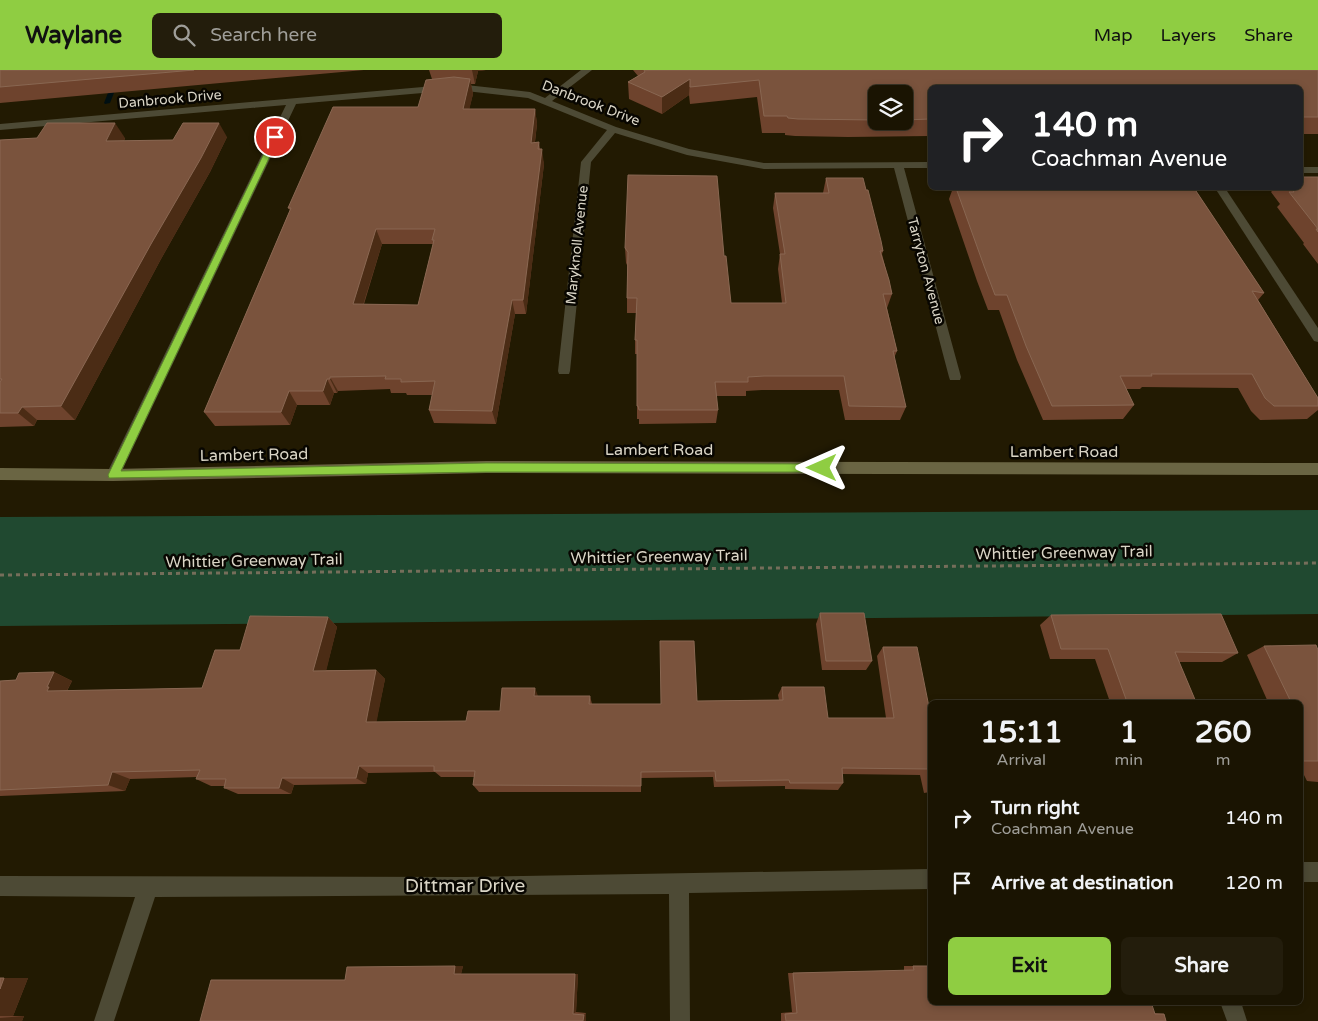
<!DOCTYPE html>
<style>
:root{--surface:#1a1402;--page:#231d0c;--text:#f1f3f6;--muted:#9f9e99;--line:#383324;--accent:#8fcd42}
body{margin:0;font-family:"Varela Round",sans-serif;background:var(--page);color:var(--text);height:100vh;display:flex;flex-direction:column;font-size:19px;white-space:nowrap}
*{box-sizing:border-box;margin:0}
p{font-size:16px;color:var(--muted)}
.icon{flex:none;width:28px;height:28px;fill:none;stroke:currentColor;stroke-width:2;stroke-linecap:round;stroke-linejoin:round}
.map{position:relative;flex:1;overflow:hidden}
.details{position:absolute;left:928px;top:630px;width:375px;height:305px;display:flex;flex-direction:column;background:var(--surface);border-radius:8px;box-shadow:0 2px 8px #0003,0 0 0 1px var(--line)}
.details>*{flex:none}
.hud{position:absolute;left:928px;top:15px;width:375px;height:105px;border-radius:8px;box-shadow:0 2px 8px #0003,0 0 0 1px var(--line);background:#202124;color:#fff;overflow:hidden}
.tools{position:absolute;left:868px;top:15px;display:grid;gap:10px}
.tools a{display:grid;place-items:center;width:45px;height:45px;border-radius:8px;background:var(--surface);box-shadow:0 2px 8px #0003,0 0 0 1px var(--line);font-size:25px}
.pin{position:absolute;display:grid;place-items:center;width:42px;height:42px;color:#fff;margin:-21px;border:2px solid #fff;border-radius:50%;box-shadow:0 1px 5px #0007}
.me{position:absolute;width:55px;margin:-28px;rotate:270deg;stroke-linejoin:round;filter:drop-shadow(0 0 4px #0008)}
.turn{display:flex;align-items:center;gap:18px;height:105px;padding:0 20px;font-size:22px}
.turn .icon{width:65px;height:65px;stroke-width:2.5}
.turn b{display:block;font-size:35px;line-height:42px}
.eta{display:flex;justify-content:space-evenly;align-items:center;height:85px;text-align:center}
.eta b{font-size:30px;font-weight:700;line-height:35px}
.primary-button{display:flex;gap:10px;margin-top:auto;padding:10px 20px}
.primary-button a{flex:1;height:58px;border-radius:8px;background:var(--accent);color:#111;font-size:20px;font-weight:700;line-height:58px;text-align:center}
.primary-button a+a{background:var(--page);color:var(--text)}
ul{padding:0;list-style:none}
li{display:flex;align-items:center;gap:15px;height:65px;padding:0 20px}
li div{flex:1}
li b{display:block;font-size:19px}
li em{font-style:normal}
header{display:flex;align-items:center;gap:30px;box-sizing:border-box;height:70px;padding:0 25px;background:var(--accent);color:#111}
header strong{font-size:24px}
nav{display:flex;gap:28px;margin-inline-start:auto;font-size:18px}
.search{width:350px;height:45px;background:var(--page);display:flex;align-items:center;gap:12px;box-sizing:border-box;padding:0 18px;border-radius:8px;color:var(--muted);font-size:19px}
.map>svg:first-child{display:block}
</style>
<header>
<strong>Waylane</strong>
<div class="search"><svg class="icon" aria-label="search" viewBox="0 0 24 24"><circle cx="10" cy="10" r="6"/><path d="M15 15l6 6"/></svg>Search here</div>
<nav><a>Map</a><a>Layers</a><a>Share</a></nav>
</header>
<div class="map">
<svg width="1318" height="951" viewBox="0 0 1318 951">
<rect width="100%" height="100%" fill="#221a02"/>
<polygon fill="#204930" points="1318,440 1318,544 0,556 0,447"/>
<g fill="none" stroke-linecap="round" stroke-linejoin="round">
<polygon fill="#000f12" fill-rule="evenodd" points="117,0 123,0 110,33 105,34 104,33"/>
<polyline stroke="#756e5a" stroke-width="3" stroke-dasharray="4 4" stroke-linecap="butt" points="0,505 1318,493"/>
<g fill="#4d4a35" fill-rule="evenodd">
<polygon points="581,0 592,0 552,31 616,57 689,79 764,93 930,92 930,98 904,98 961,307 960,310 950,310 949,307 894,98 764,99 687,85 615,63 591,92 570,301 569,304 559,304 558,301 581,92 607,60 528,28 457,20 296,34 120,405 118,409 113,411 108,409 106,405 286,35 0,60 0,54 457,14 530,22 545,28"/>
<rect x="1300" y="97" width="18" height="6"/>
<polygon points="1215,118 1225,118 1318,258 1318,272 1314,271"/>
<rect x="1300" y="792" width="18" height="20"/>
<polygon points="930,799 930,819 689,823 690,951 670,951 669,824 155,827 114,951 94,951 135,827 0,826 0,806 465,807"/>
<polygon points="1220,932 1241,932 1247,951 1227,951"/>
</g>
<polygon fill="#6a6543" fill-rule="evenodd" points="486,391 1318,393 1318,405 486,403 113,411 0,410 0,398 113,399"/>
</g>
<g fill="#6e432d" fill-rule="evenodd">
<polygon points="0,0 364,0 0,33"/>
<path d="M 429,0 L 486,0 L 478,1 L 475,14 L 471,14 L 473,24 L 469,39 L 535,39 L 537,54 L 535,72 L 539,72 L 540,79 L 544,94 L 526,244 L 515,244 L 496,354 L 434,353 L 429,340 L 432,325 L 407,325 L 406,323 L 391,323 L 390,319 L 338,321 L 337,323 L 334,323 L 330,335 L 297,335 L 290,355 L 215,356 L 204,342 L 290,140 L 288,138 L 418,37 L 432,9 ZM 382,174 L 433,174 L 418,235 L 364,234 Z"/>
<path d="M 633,0 L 1318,0 L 1318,64 L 1300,64 L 1300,18 L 930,18 L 930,66 L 848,67 L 795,66 L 785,65 L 785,63 L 762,63 L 757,27 L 690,34 L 689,25 L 662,44 L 629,29 L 628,12 L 638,6 ZM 876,24 L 904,24 L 904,51 L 876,51 Z"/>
<polygon points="227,67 210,102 161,189 75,350 37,350 34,356 0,357 0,70 125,68 124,71 173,70"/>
<polygon points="1318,107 1318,194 1303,174 1304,173 1277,137 1280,134 1271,122 1275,118 1300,118"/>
<polygon points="826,108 883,181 882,184 892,224 887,238 897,281 894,288 906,337 900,350 845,350 839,320 762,320 746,321 746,326 716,326 718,340 716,353 639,354 639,349 637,349 637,284 635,284 635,270 636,243 627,243 627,195 626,193 625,178 724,186 731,233 782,233 778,199 780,184 773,138 775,123 823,123"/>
<polygon points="953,118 1194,118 1264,223 1258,230 1318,328 1318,340 1307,349 1260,350 1251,341 1238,318 1142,317 1140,319 1126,319 1134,335 1123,349 1043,350 1017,290 999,240 988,240 977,211 949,129"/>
<polygon points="820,543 872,591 866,600 822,600 816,554"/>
<polygon points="1051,545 1238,583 1222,592 1179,592 1196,632 1110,632 1095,589 1050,589 1040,555"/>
<polygon points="328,547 337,557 326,600 376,600 385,609 376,652 466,651 500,641 538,626 590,626 592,634 661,634 697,631 779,630 778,625 782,617 828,648 886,648 877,586 883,577 929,637 930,637 930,722 924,723 920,705 842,704 843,713 838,720 785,719 785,716 714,717 713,707 641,708 641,722 479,722 473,715 474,707 441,707 435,702 368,703 366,714 294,715 291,724 238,724 224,718 225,716 211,716 196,709 197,707 130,709 125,721 0,726 0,611 16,610 54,602 72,611 67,621 202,618 240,580"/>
<polygon points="1264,576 1318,580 1318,712 1307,711 1300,697 1300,632 1268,632 1247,585"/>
<polygon points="463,896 461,904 578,904 576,942 586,943 586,951 345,910"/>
<polygon points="904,896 913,896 1155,943 1164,944 1166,951 781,951 781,943 792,942 788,903 904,901"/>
<polygon points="0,908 28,908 13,946 24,946 22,951 0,951"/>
</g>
<g fill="#4b2c15">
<polygon points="472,0 486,0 478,1 475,14"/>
<polygon points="470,9 473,24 466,54 463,39"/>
<polygon points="690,9 689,25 662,44 662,27"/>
<polygon points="535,39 537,54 533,87 531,73"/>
<polygon points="115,53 125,68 116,86 106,71"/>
<polygon points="219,53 227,67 210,102 161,189 75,350 61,336 151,174"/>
<polygon points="542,79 544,94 526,244 523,230"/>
<polygon points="376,159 382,174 359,248 353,234"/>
<polygon points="512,230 515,244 496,354 492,341"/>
<polygon points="330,307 338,321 337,323 330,309"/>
<polygon points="327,309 334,323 330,335 323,321"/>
<polygon points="289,321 297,335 290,355 281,342"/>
<polygon points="22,337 37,350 34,356 18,343"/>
<polygon points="328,547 337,557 324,610 313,601"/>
<polygon points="376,600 385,609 375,660 366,652"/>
<polygon points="54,602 72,611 65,624 47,621 47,617"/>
<polygon points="535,618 538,626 534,626"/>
<polygon points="359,696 368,703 366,714 356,708"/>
<polygon points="112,702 130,709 125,721 108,715"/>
<polygon points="282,708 294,715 291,724 279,718"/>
<polygon points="455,896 463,896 461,904 454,904"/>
<polygon points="575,904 578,904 576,942 573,944"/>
<polygon points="4,908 28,908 13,946 0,946 0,919"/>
<polygon points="586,943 586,951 583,951 584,945"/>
<polygon points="24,946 22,951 0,951 0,948"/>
</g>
<g fill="#7a533d" stroke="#896752" fill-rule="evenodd">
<polygon points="0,0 194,0 0,17"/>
<polygon points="644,0 1318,0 1318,47 1300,47 1300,18 930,18 930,49 904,50 904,24 876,24 876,50 798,49 788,48 787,46 764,46 759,10 690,17 690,9 662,27 628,12 645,2"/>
<path d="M 454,7 L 470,9 L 463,39 L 535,39 L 531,73 L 539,72 L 538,79 L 542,79 L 523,230 L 512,230 L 492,341 L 429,340 L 435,311 L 401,312 L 401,309 L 385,309 L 386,306 L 330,307 L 330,309 L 327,309 L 323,321 L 289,321 L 281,342 L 204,342 L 291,138 L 288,138 L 333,37 L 418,37 L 426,10 ZM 376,159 L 435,159 L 432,170 L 434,170 L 418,235 L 353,234 Z"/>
<polygon points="47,53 115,53 106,71 173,70 183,53 219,53 201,88 151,174 61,336 22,337 18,343 0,343 0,312 2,309 0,309 0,70 37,68"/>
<polygon points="628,105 717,106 724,186 726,186 731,233 786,233 780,184 785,184 775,123 829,123 826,108 863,108 866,120 868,120 881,171 883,181 880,181 889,210 892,224 883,224 897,281 893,281 906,337 849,336 844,306 764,306 748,307 748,312 715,312 718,340 639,340 638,336 637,336 637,270 635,270 637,228 627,228 628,182 625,178"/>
<polygon points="1300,107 1318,107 1318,162 1316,159 1318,159 1289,122 1294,122 1291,118 1300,118"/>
<polygon points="956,118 1194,118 1264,223 1252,221 1318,328 1318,336 1274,336 1265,328 1252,304 1151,304 1152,306 1120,306 1134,335 1052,336 1026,276 1007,225 995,225 984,196"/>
<polygon points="820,543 864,543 872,591 826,591"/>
<polygon points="1221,544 1238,583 1175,582 1196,632 1127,632 1108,579 1061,579 1051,545"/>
<polygon points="250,546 328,547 313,601 376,600 366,652 466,651 468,641 500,641 502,618 535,618 534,626 590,626 589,634 661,634 660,571 694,571 697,631 783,630 782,617 824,617 828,648 894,648 883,577 917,577 929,637 930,637 930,704 929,699 842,698 843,713 790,713 789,710 716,711 715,701 641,702 641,716 473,715 475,701 434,701 434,696 359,696 356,708 282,708 279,718 224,718 226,709 196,709 200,700 112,702 108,715 0,720 0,611 16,610 19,603 54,602 47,617 49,617 47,621 202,618 215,580 240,580"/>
<polygon points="1316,575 1318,580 1318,691 1300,691 1300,632 1291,632 1264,576"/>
<polygon points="455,896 454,904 575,904 573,944 584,945 583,951 200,951 211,910 345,910 347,897"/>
<polygon points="913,896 930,896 930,932 1151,932 1155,944 1164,944 1166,951 786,951 785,944 797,943 793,903 914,900"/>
<polygon points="0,908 4,908 0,919"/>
</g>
<polygon fill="#8fcd42" stroke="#5d852b" points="275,65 279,67 121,401 486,393 822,394 826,395 827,398 826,402 486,402 109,408 108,405 272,67"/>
<g text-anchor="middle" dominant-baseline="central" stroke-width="5" stroke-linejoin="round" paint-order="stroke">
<g font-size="14" fill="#dad5c6" stroke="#080601">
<text transform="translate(170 29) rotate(-5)">Danbrook Drive</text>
<text transform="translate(591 33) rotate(21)">Danbrook Drive</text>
<text transform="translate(577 175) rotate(-84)">Maryknoll Avenue</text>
<text transform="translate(926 201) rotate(75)">Tarryton Avenue</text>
</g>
<g font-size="16" fill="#dad5c6" stroke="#080601">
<text x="659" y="380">Lambert Road</text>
<text x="1064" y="382">Lambert Road</text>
<text transform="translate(254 385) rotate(-1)">Lambert Road</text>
<text transform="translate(1064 483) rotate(-1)">Whittier Greenway Trail</text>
<text transform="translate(659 487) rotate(-1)">Whittier Greenway Trail</text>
<text transform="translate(254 491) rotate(-1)">Whittier Greenway Trail</text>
</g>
<g font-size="19" fill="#dad5c6" stroke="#080601">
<text x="465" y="816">Dittmar Drive</text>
</g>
</g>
</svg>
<div class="tools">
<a><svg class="icon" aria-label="layers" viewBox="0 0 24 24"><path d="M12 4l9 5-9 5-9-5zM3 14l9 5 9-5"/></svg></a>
</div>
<div class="pin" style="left:275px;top:67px;background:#d93025"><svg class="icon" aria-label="arrive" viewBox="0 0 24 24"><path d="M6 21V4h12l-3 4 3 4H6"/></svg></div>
<svg class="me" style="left:822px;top:398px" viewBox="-20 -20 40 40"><path d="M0-17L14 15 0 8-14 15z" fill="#8fcd42" stroke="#fff" stroke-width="4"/></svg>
<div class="hud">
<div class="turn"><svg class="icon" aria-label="right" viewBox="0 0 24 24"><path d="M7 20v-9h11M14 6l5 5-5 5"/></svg><div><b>140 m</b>Coachman Avenue</div></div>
</div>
<section class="details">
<div class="eta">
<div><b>15:11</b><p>Arrival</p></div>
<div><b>1</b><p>min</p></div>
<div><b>260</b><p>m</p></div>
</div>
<ul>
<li><svg class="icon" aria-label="right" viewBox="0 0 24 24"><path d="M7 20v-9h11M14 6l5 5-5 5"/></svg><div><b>Turn right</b><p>Coachman Avenue</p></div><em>140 m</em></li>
<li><svg class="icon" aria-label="arrive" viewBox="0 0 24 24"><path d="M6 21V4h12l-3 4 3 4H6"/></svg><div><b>Arrive at destination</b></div><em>120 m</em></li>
</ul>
<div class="primary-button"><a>Exit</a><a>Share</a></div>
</section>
</div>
